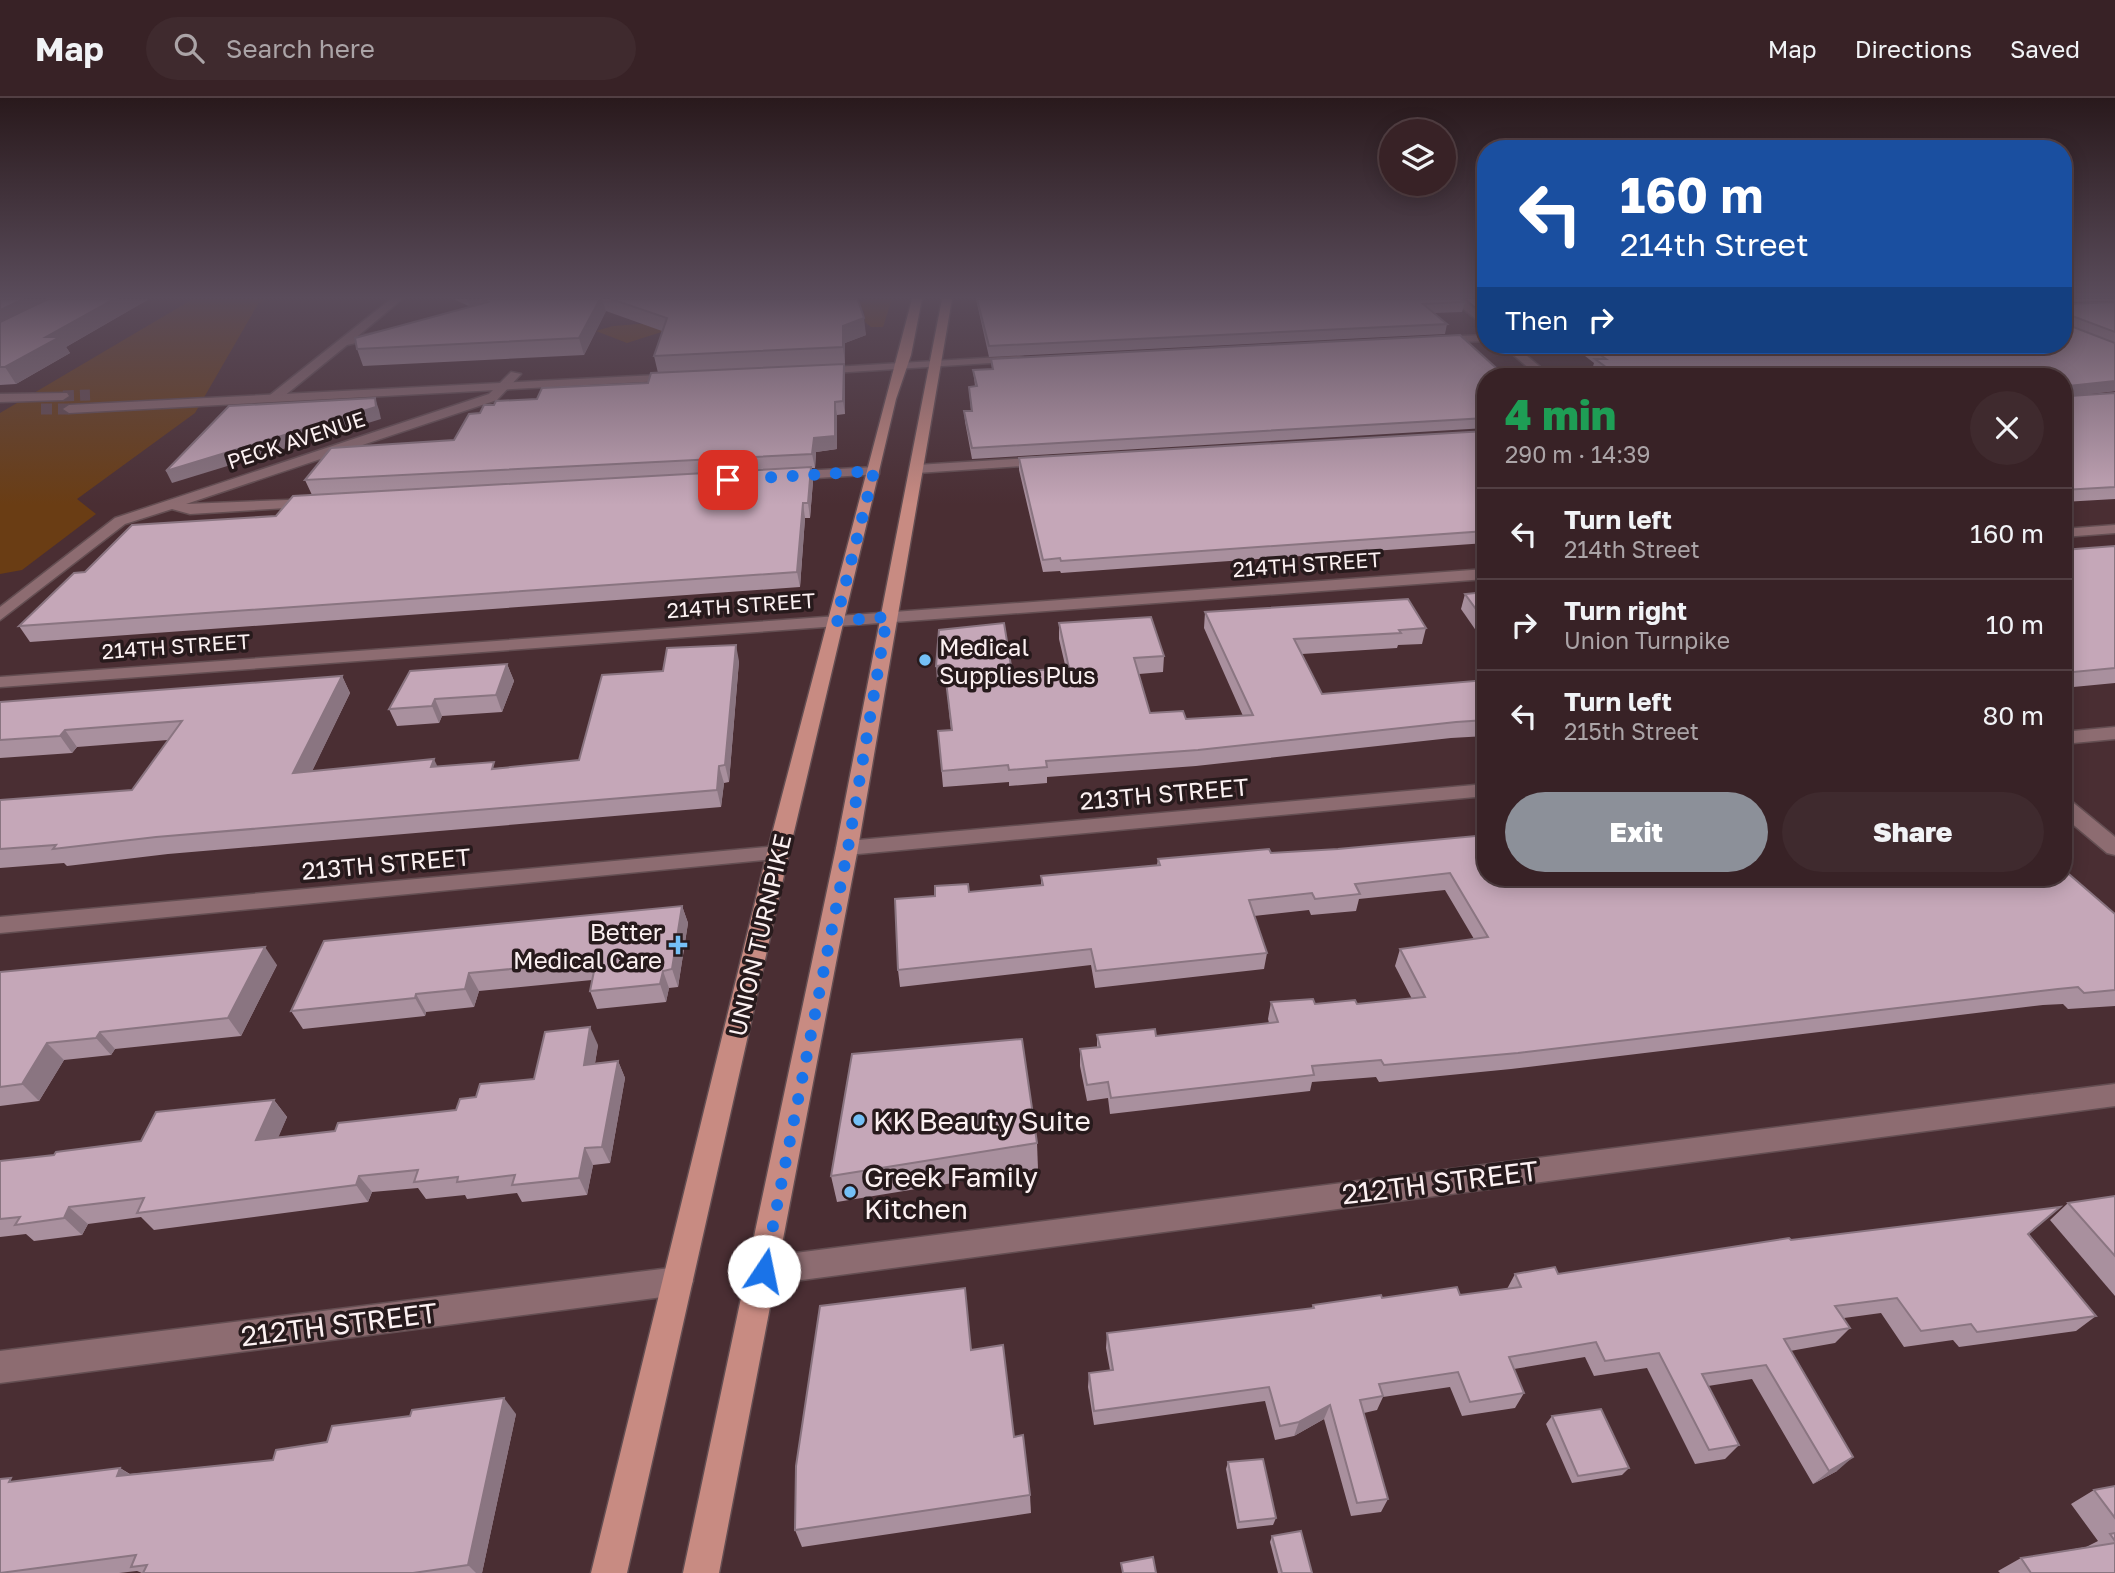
<!DOCTYPE html>
<meta charset="utf-8">
<style>
:root{--surface:#382226;--page:#3f2a2e;--text:#f1f3f6;--muted:#aba4a7;--line:#523f43;--accent:#8c9099}
body{margin:0;font-family:"Golos Text",sans-serif;background:var(--page);color:var(--text);height:100vh;display:flex;flex-direction:column;font-size:26px;white-space:nowrap}
*{box-sizing:border-box;margin:0}
p{font-size:23px;color:var(--muted)}
.icon{flex:none;width:38px;height:38px;fill:none;stroke:currentColor;stroke-width:2;stroke-linecap:round;stroke-linejoin:round}
.map{position:relative;flex:1;overflow:hidden}
.sheet{position:absolute;left:1477px;top:270px;width:595px;height:518px;display:flex;flex-direction:column;background:var(--surface);border-radius:28px;box-shadow:0 4px 18px #0003,0 0 0 2px var(--line)}
.sheet>*{flex:none}
.hud{position:absolute;left:1477px;top:42px;width:595px;height:214px;border-radius:28px;box-shadow:0 4px 18px #0003,0 0 0 2px var(--line);background:#1a4fa0;color:#fff;overflow:hidden}
.tools{position:absolute;left:1379px;top:21px;display:grid;gap:14px}
.tools a{display:grid;place-items:center;width:77px;height:77px;border-radius:50%;background:var(--surface);box-shadow:0 4px 18px #0003,0 0 0 2px var(--line);font-size:35px}
.pin{position:absolute;display:grid;place-items:center;width:60px;height:60px;color:#fff;margin:-30px;border-radius:14px;box-shadow:0 4px 10px #0006}
.me{position:absolute;width:77px;margin:-38px;rotate:11deg;stroke-linejoin:round;filter:drop-shadow(0 0 5px #0008)}
.turn{display:flex;align-items:center;gap:24px;height:147px;padding:0 28px;font-size:32px}
.turn .icon{width:91px;height:91px;stroke-width:2.5}
.turn b{display:block;font-size:49px;line-height:60px}
.then{display:flex;align-items:center;height:66px;padding:0 28px;background:#0003;gap:14px;font-size:26px}
.round{display:grid;place-items:center;flex:none;width:74px;height:74px;border-radius:37px;background:var(--page)}
.headline{display:flex;align-items:center;justify-content:space-between;height:119px;padding:0 28px}
h1{font-size:42px;font-weight:800;line-height:52px;color:#1e9e55}
.action{display:flex;gap:14px;margin-top:auto;padding:14px 28px}
.action a{flex:1;height:80px;border-radius:42px;background:var(--accent);color:#fff;font-size:28px;font-weight:800;line-height:80px;text-align:center}
.action a+a{background:var(--page);color:var(--text)}
ul{padding:0;list-style:none}
li{display:flex;align-items:center;gap:21px;height:91px;padding:0 28px;border-top:2px solid var(--line)}
li div{flex:1}
li b{display:block;font-size:26px}
li em{font-style:normal}
header{display:flex;align-items:center;gap:42px;box-sizing:border-box;height:98px;padding:0 35px;background:var(--surface);border-bottom:2px solid var(--line)}
header strong{font-size:33px}
nav{display:flex;gap:38px;margin-inline-start:auto;font-size:24px}
.search{width:490px;height:63px;background:var(--page);display:flex;align-items:center;gap:18px;box-sizing:border-box;padding:0 24px;border-radius:38px;color:var(--muted);font-size:26px}
.map>svg:first-child{display:block}
</style>
<header>
<strong>Map</strong>
<div class="search"><svg class="icon" aria-label="search" viewBox="0 0 24 24"><circle cx="10" cy="10" r="6"/><path d="M15 15l6 6"/></svg>Search here</div>
<nav><a>Map</a><a>Directions</a><a>Saved</a></nav>
</header>
<div class="map">
<svg width="2115" height="1475" viewBox="0 0 2115 1475">
<rect width="100%" height="100%" fill="#4a2e33"/>
<g fill="#6a3d14">
<polygon points="193,201 266,201 258,206 195,315 77,401 96,416 22,472 0,476 0,315"/>
<polygon points="871,201 892,201 883,229 871,229 865,224 864,213 850,206"/>
<polygon points="652,225 671,231 627,245 596,233 613,228"/>
</g>
<g fill="none" stroke-linecap="round" stroke-linejoin="round">
<g stroke="#654b50" stroke-width="11" stroke-dasharray="11 6" stroke-linecap="butt">
<polyline points="63,298 90,297"/>
<polyline points="41,311 69,311"/>
</g>
<defs>
<g id="street">
<polygon points="391,201 402,201 358,238 384,233 388,234 388,238 347,247 278,303 270,303 270,297"/>
<polygon points="1451,201 1462,201 1486,220 1486,229"/>
<polygon points="1502,247 1514,247 1551,278 1538,278"/>
<polygon points="511,274 521,276 497,302 186,406 313,401 318,402 318,408 190,416 172,411 125,426 0,522 0,509 115,420 489,296"/>
<polygon points="1047,359 1052,360 1052,366 917,375 910,371 917,367"/>
<polygon points="874,369 879,370 879,376 785,382 778,378 785,374"/>
<polygon points="2115,427 2115,435 2063,439 2063,431"/>
<polygon points="1486,471 1486,481 0,589 0,579"/>
<polygon points="2115,629 2115,641 2063,646 2063,634"/>
<polygon points="1486,686 1486,698 847,757 839,755 836,750 839,745 847,743"/>
<polygon points="2063,700 2070,702 2115,739 2115,757 2107,755 2063,718"/>
<polygon points="778,748 786,750 789,755 786,760 0,835 0,819"/>
<polygon points="2115,986 2115,1008 764,1187 753,1183 749,1173 753,1163 764,1159"/>
<polygon points="678,1169 689,1173 693,1183 689,1193 678,1197 0,1285 0,1253"/>
</g>
<g id="secondary">
<polygon points="1486,237 1486,243 1435,245 1430,242 1435,239"/>
<polygon points="1019,258 1023,259 1023,263 817,276 811,273 817,270"/>
<polygon points="676,276 680,278 680,282 69,315 63,311 69,307"/>
<polygon points="67,295 69,298 63,302 0,304 0,296"/>
</g>
<g id="primary">
<polygon points="912,201 922,201 911,257 896,301 789,755 627,1475 591,1475 767,755"/>
<polygon points="942,201 952,201 858,750 719,1475 683,1475 836,750"/>
</g>
</defs>
<use href="#street" stroke="#644e52" stroke-width="3"/>
<use href="#secondary" stroke="#644e52" stroke-width="3"/>
<use href="#primary" stroke="#644e52" stroke-width="3"/>
<use href="#street" fill="#8d6c71" fill-rule="evenodd"/>
<use href="#secondary" fill="#8d6c71" fill-rule="evenodd"/>
<use href="#primary" fill="#c88b82" fill-rule="evenodd"/>
</g>
<g fill="#a9909e">
<polygon points="0,201 149,201 66,249 70,255 16,286 0,287"/>
<polygon points="453,201 856,201 866,237 845,245 845,266 844,266 845,278 845,316 837,317 837,351 816,354 815,370 811,370 813,383 810,420 805,420 800,489 30,544 19,528 85,474 276,418 312,397 305,382 454,342 480,315 494,307 648,285 658,275 654,258 662,233 606,213 584,257 363,268 357,251 480,205 469,208"/>
<polygon points="976,201 1461,201 1465,204 1462,214 1434,215 1447,226 1445,236 989,259"/>
<polygon points="1466,201 1486,201 1486,213 1481,213"/>
<polygon points="2063,201 2115,201 2115,203 2067,204 2069,206 2115,204 2115,294 2115,293 2070,298 2115,295 2115,401 2063,404 2063,278 1600,278 1592,272 1594,265 1571,247 2063,247"/>
<polygon points="991,261 1486,278 1486,330 972,361 965,324 964,313 971,313 969,289 975,288 973,272 992,271"/>
<polygon points="1486,333 1486,445 1061,475 1060,473 1043,474 1019,372 1019,360"/>
<polygon points="2115,448 2115,585 2063,590 2063,452"/>
<polygon points="1486,494 1486,547 1461,511 1465,496"/>
<polygon points="1205,514 1426,530 1422,546 1398,547 1397,550 1302,556 1322,596 1486,582 1486,638 1451,640 1196,668 1047,679 1047,685 1009,688 1009,684 943,689 938,633 951,632 946,583 937,584 1012,574 1066,571 1059,541 1059,525 1164,558 1163,574 1139,576 1150,615 1186,621 1243,618 1204,530"/>
<polygon points="739,563 729,684 724,685 721,709 168,756 67,768 64,765 0,770 0,702 132,692 168,642 77,649 72,655 0,660 0,604 342,578 350,595 312,673 438,669 497,670 579,662 663,573"/>
<polygon points="507,566 514,583 502,614 442,618 439,625 397,628 389,611"/>
<polygon points="1271,755 2115,816 2115,908 2068,911 2063,906 2043,907 1511,971 1379,984 1376,979 1312,984 1310,993 1110,1016 1108,1000 1087,1003 1080,968 1080,951 1097,949 1097,937 1156,938 1269,925 1268,921 1271,904 1315,906 1357,906 1412,901 1395,868 1400,851 1474,841 1445,792 1359,801 1356,813 1311,817 1309,812 1254,818 1267,855 1264,871 1095,890 1091,867 900,889 898,872 969,794 1041,787 1041,778 1157,767 1158,761"/>
<polygon points="682,808 688,825 678,889 669,890 666,904 597,911 590,893 592,882 479,893 474,909 426,914 425,918 303,931 291,913"/>
<polygon points="277,867 241,938 115,951 111,957 64,962 39,1003 0,1008 0,874"/>
<polygon points="598,947 595,965 618,963 625,980 610,1065 593,1067 587,1097 522,1104 517,1095 467,1101 465,1097 426,1101 418,1090 372,1094 368,1104 154,1132 141,1119 88,1126 82,1137 34,1143 26,1136 0,1139 0,1063 54,1057 141,1043 274,1002 287,1019 278,1039 335,1033 456,1012 476,999 534,981"/>
<polygon points="1037,1045 1038,1071 837,1104 831,1078"/>
<polygon points="2115,1098 2115,1198 2050,1122 2068,1105"/>
<polygon points="2060,1109 2029,1136 2096,1218 2076,1233 1959,1249 1953,1242 1904,1249 1881,1215 1844,1220 1850,1230 1835,1245 1790,1253 1837,1373 1813,1386 1752,1281 1708,1288 1739,1347 1725,1361 1695,1366 1647,1270 1594,1278 1585,1259 1514,1271 1524,1295 1515,1310 1462,1318 1450,1289 1383,1299 1377,1312 1364,1315 1388,1401 1381,1414 1351,1418 1324,1321 1294,1338 1275,1342 1265,1303 1094,1327 1088,1289 1089,1275 1110,1272 1106,1250 1107,1235 1312,1210 1313,1207 1382,1200 1460,1197 1507,1191 1515,1176 1558,1176 1791,1142"/>
<polygon points="971,1252 1030,1397 1031,1415 802,1449 795,1432"/>
<polygon points="516,1316 482,1475 142,1475 137,1473 119,1475 0,1475 16,1383 120,1370 130,1376 273,1362"/>
<polygon points="1552,1318 1629,1370 1622,1377 1572,1385 1546,1326"/>
<polygon points="1228,1364 1276,1420 1273,1427 1237,1431 1226,1371"/>
<polygon points="2115,1388 2115,1475 2000,1475 1998,1473 2021,1460 2086,1449 2098,1443 2071,1406 2094,1392"/>
<polygon points="1272,1438 1312,1475 1278,1475 1270,1444"/>
</g>
<g fill="#8a7581">
<polygon points="24,201 64,201 0,233 0,212"/>
<polygon points="114,201 149,201 66,249 70,255 16,286 5,269 46,239"/>
<polygon points="467,201 479,201 480,205 469,208"/>
<polygon points="600,201 602,201 606,213 584,257 579,240"/>
<polygon points="864,220 866,237 845,245 845,266 843,249 843,228"/>
<polygon points="844,266 845,278 845,316 843,303"/>
<polygon points="2115,283 2115,293 2063,299 2067,288"/>
<polygon points="375,300 379,312 381,321 172,385 166,373"/>
<polygon points="835,304 837,317 837,351 816,354 815,370 812,356 814,340"/>
<polygon points="811,369 813,383 810,420 808,405"/>
<polygon points="803,405 805,420 800,489 797,474"/>
<polygon points="736,547 739,563 729,684 725,667"/>
<polygon points="507,566 514,583 502,614 496,597"/>
<polygon points="944,567 946,583 937,584 936,568"/>
<polygon points="342,578 350,595 303,692 293,675"/>
<polygon points="435,601 442,618 439,625 432,608"/>
<polygon points="65,632 77,649 72,655 60,638"/>
<polygon points="434,661 442,678 431,669"/>
<polygon points="719,668 724,685 721,709 717,692"/>
<polygon points="682,808 688,825 678,889 672,871"/>
<polygon points="265,849 277,867 241,938 228,920"/>
<polygon points="663,873 669,890 666,904 660,886"/>
<polygon points="469,875 479,893 474,909 465,891"/>
<polygon points="416,896 426,914 425,918 415,900"/>
<polygon points="590,929 598,947 592,984 584,967"/>
<polygon points="100,934 115,951 111,957 96,940"/>
<polygon points="47,945 64,962 39,1003 22,986"/>
<polygon points="618,963 625,980 610,1065 602,1049"/>
<polygon points="274,1002 287,1019 270,1059 256,1042"/>
<polygon points="585,1050 593,1067 587,1097 579,1080"/>
<polygon points="359,1078 372,1094 368,1104 356,1087"/>
<polygon points="69,1109 88,1126 82,1137 64,1120"/>
<polygon points="504,1300 516,1316 482,1475 476,1475 468,1467"/>
<polygon points="1330,1307 1324,1321 1294,1338 1299,1324"/>
<polygon points="1853,1359 1837,1373 1813,1386 1829,1373"/>
<polygon points="120,1370 141,1384 117,1378"/>
</g>
<g fill="#c5a7b8" stroke="#8a7581" stroke-width="2">
<polygon points="0,201 24,201 0,212"/>
<polygon points="48,201 114,201 46,239 60,239 5,269 0,269 0,224"/>
<polygon points="482,201 600,201 579,240 357,251 355,240 488,204"/>
<polygon points="611,201 856,201 858,202 864,220 843,228 843,249 654,258 667,220"/>
<polygon points="977,201 1461,201 1465,204 1423,206 1447,226 989,248"/>
<polygon points="2063,201 2067,201 2066,203 2069,206 2115,204 2115,234 2067,216 2068,227 2115,245 2115,283 2067,288 2070,298 2115,295 2115,389 2063,392 2063,278 1618,278 1595,261 1606,261 1587,247 2063,247"/>
<polygon points="1460,237 1505,278 1486,278 1486,320 972,350 964,313 972,313 969,289 977,288 973,272 993,271 991,261"/>
<polygon points="844,266 843,303 835,304 835,338 814,340 812,356 305,382 331,350 454,342 469,316 480,315 484,307 494,307 496,303 537,301 542,290 648,285 651,275"/>
<polygon points="375,300 376,309 166,373 229,308"/>
<polygon points="1486,333 1486,433 1061,463 1060,460 1043,462 1019,360"/>
<polygon points="811,369 808,405 803,405 797,474 19,528 74,475 85,474 132,427 276,418 293,398"/>
<polygon points="2115,448 2115,570 2063,575 2063,452"/>
<polygon points="1486,494 1486,525 1465,496"/>
<polygon points="1408,501 1426,530 1399,532 1401,535 1294,541 1322,596 1486,582 1486,622 1456,624 1198,652 1046,663 1047,669 1009,672 1008,667 942,673 938,633 952,632 944,567 936,568 939,532 1004,525 1012,574 1069,570 1059,525 1151,519 1164,558 1134,560 1150,615 1183,613 1186,621 1253,617 1205,514"/>
<polygon points="736,547 725,667 719,668 717,692 156,739 53,751 56,747 0,751 0,702 132,692 182,623 65,632 60,638 0,642 0,604 342,578 293,675 434,661 431,669 494,664 492,671 579,662 602,577 663,573 667,550"/>
<polygon points="507,566 496,597 435,601 432,608 389,611 410,573"/>
<polygon points="1486,737 1486,779 2063,779 2063,771 2115,816 2115,892 2084,895 2078,889 2058,891 1518,955 1384,967 1381,962 1312,968 1314,977 1111,1000 1108,984 1087,987 1080,951 1100,949 1097,937 1155,931 1156,938 1278,924 1271,904 1313,901 1315,906 1355,902 1357,906 1425,899 1400,851 1488,839 1450,775 1355,786 1360,796 1315,801 1312,795 1249,802 1267,855 1096,873 1091,851 898,872 895,801 935,798 935,788 968,786 969,794 1043,787 1041,778 1160,767 1158,761 1269,751 1271,755 1338,751"/>
<polygon points="682,808 672,871 663,873 660,886 590,893 596,863 469,875 465,891 416,896 415,900 291,913 324,843"/>
<polygon points="265,849 228,920 100,934 96,940 47,945 22,986 0,989 0,874"/>
<polygon points="590,929 584,967 618,963 602,1049 585,1050 579,1080 512,1087 515,1077 457,1084 458,1079 414,1084 418,1072 359,1078 356,1087 137,1115 144,1100 69,1109 64,1120 15,1127 20,1119 0,1121 0,1063 54,1057 56,1054 141,1043 156,1014 274,1002 256,1042 335,1033 338,1025 456,1012 460,1001 476,999 480,986 534,981 545,934"/>
<polygon points="1022,941 1037,1045 831,1078 852,956"/>
<polygon points="2115,1098 2115,1158 2068,1105"/>
<polygon points="2060,1109 2028,1136 2096,1218 1977,1234 1971,1226 1921,1233 1897,1200 1835,1208 1850,1230 1784,1241 1853,1359 1829,1373 1766,1267 1702,1276 1739,1347 1709,1352 1659,1255 1605,1263 1596,1244 1509,1259 1524,1295 1470,1304 1458,1274 1379,1286 1383,1298 1360,1302 1388,1401 1357,1405 1330,1307 1299,1324 1280,1328 1269,1289 1094,1313 1089,1275 1113,1272 1107,1235 1314,1210 1313,1207 1381,1197 1382,1200 1457,1189 1460,1197 1521,1189 1515,1176 1555,1169 1558,1176 1789,1140 1791,1142"/>
<polygon points="965,1190 971,1252 1003,1247 1014,1339 1023,1337 1030,1397 795,1432 796,1368 820,1208"/>
<polygon points="504,1300 468,1467 413,1475 143,1475 147,1467 131,1469 136,1457 0,1475 0,1381 11,1380 9,1384 120,1370 117,1378 273,1362 276,1352 327,1344 332,1328 410,1318 412,1312"/>
<polygon points="1601,1311 1629,1370 1578,1378 1552,1318"/>
<polygon points="1263,1361 1276,1420 1239,1424 1228,1364"/>
<polygon points="2115,1388 2115,1420 2094,1392"/>
<polygon points="1301,1433 1312,1475 1282,1475 1272,1438"/>
<polygon points="2115,1435 2115,1443 2110,1436"/>
<polygon points="2115,1445 2115,1475 2031,1475 2021,1460"/>
<polygon points="1153,1459 1156,1475 1123,1475 1121,1465"/>
</g>
<linearGradient id="sky" x2="0" y2="1"><stop stop-color="#29191c"/><stop offset="0.49" stop-color="#5a4c5b"/><stop offset="1" stop-color="#5a4c5b" stop-opacity="0"/></linearGradient>
<rect width="2115" height="407" fill="url(#sky)"/>
<g fill="none" stroke-linecap="round" stroke-linejoin="round">
<polyline stroke="#1a73e8" stroke-width="12" stroke-dasharray="0 21.6" points="728,382 874,373 836,523 887,519 848,750 764,1173"/>
</g>
<g fill="#74c0f6" stroke="#271a1c" stroke-width="2.5">
<circle cx="925" cy="562" r="7"/>
<path d="M674.5 836.5h7v7h7v7h-7v7h-7v-7h-7v-7h7z"/>
<circle cx="859" cy="1022" r="7"/>
<circle cx="850" cy="1094" r="7"/>
</g>
<g text-anchor="middle" dominant-baseline="central" stroke-width="7" stroke-linejoin="round" paint-order="stroke">
<g font-size="21" fill="#fcf1f2" stroke="#271a1c">
<text transform="translate(296 342) rotate(-18)">PECK AVENUE</text>
<text transform="translate(1307 466) rotate(-4)">214TH STREET</text>
<text transform="translate(741 507) rotate(-4)">214TH STREET</text>
<text transform="translate(176 548) rotate(-4)">214TH STREET</text>
</g>
<g font-size="24" fill="#fcf1f2" stroke="#271a1c" text-anchor="start">
<text x="939" y="548">Medical<tspan x="939" dy="28">Supplies Plus</tspan></text>
<text x="662" y="833" text-anchor="end">Better<tspan x="662" dy="28">Medical Care</tspan></text>
</g>
<g font-size="24" fill="#fcf1f2" stroke="#271a1c">
<text transform="translate(1164 695) rotate(-5)">213TH STREET</text>
<text transform="translate(386 765) rotate(-5)">213TH STREET</text>
<text transform="translate(759 837) rotate(-77)">UNION TURNPIKE</text>
</g>
<g font-size="28" fill="#fcf1f2" stroke="#271a1c" text-anchor="start">
<text x="873" y="1022">KK Beauty Suite</text>
<text x="864" y="1078">Greek Family<tspan x="864" dy="32">Kitchen</tspan></text>
</g>
<g font-size="28" fill="#fcf1f2" stroke="#271a1c">
<text transform="translate(1440 1084) rotate(-7)">212TH STREET</text>
<text transform="translate(339 1226) rotate(-7)">212TH STREET</text>
</g>
</g>
</svg>
<div class="tools">
<a><svg class="icon" aria-label="layers" viewBox="0 0 24 24"><path d="M12 4l9 5-9 5-9-5zM3 14l9 5 9-5"/></svg></a>
</div>
<div class="pin" style="left:728px;top:382px;background:#d93025"><svg class="icon" aria-label="arrive" viewBox="0 0 24 24"><path d="M6 21V4h12l-3 4 3 4H6"/></svg></div>
<svg class="me" style="left:764px;top:1173px" viewBox="-20 -20 40 40"><circle r="19" fill="#fff"/><path d="M0-13L10 11 0 6-10 11z" fill="#1a73e8"/></svg>
<div class="hud">
<div class="turn"><svg class="icon" aria-label="left" viewBox="0 0 24 24"><path d="M17 20v-9H6M10 6l-5 5 5 5"/></svg><div><b>160 m</b>214th Street</div></div>
<div class="then">Then<svg class="icon" aria-label="right" viewBox="0 0 24 24"><path d="M7 20v-9h11M14 6l5 5-5 5"/></svg></div>
</div>
<section class="sheet">
<div class="headline"><div><h1>4 min</h1><p>290 m · 14:39</p></div><a class="round"><svg class="icon" aria-label="close" viewBox="0 0 24 24"><path d="M6 6l12 12M18 6L6 18"/></svg></a></div>
<ul>
<li><svg class="icon" aria-label="left" viewBox="0 0 24 24"><path d="M17 20v-9H6M10 6l-5 5 5 5"/></svg><div><b>Turn left</b><p>214th Street</p></div><em>160 m</em></li>
<li><svg class="icon" aria-label="right" viewBox="0 0 24 24"><path d="M7 20v-9h11M14 6l5 5-5 5"/></svg><div><b>Turn right</b><p>Union Turnpike</p></div><em>10 m</em></li>
<li><svg class="icon" aria-label="left" viewBox="0 0 24 24"><path d="M17 20v-9H6M10 6l-5 5 5 5"/></svg><div><b>Turn left</b><p>215th Street</p></div><em>80 m</em></li>
</ul>
<div class="action"><a>Exit</a><a>Share</a></div>
</section>
</div>
